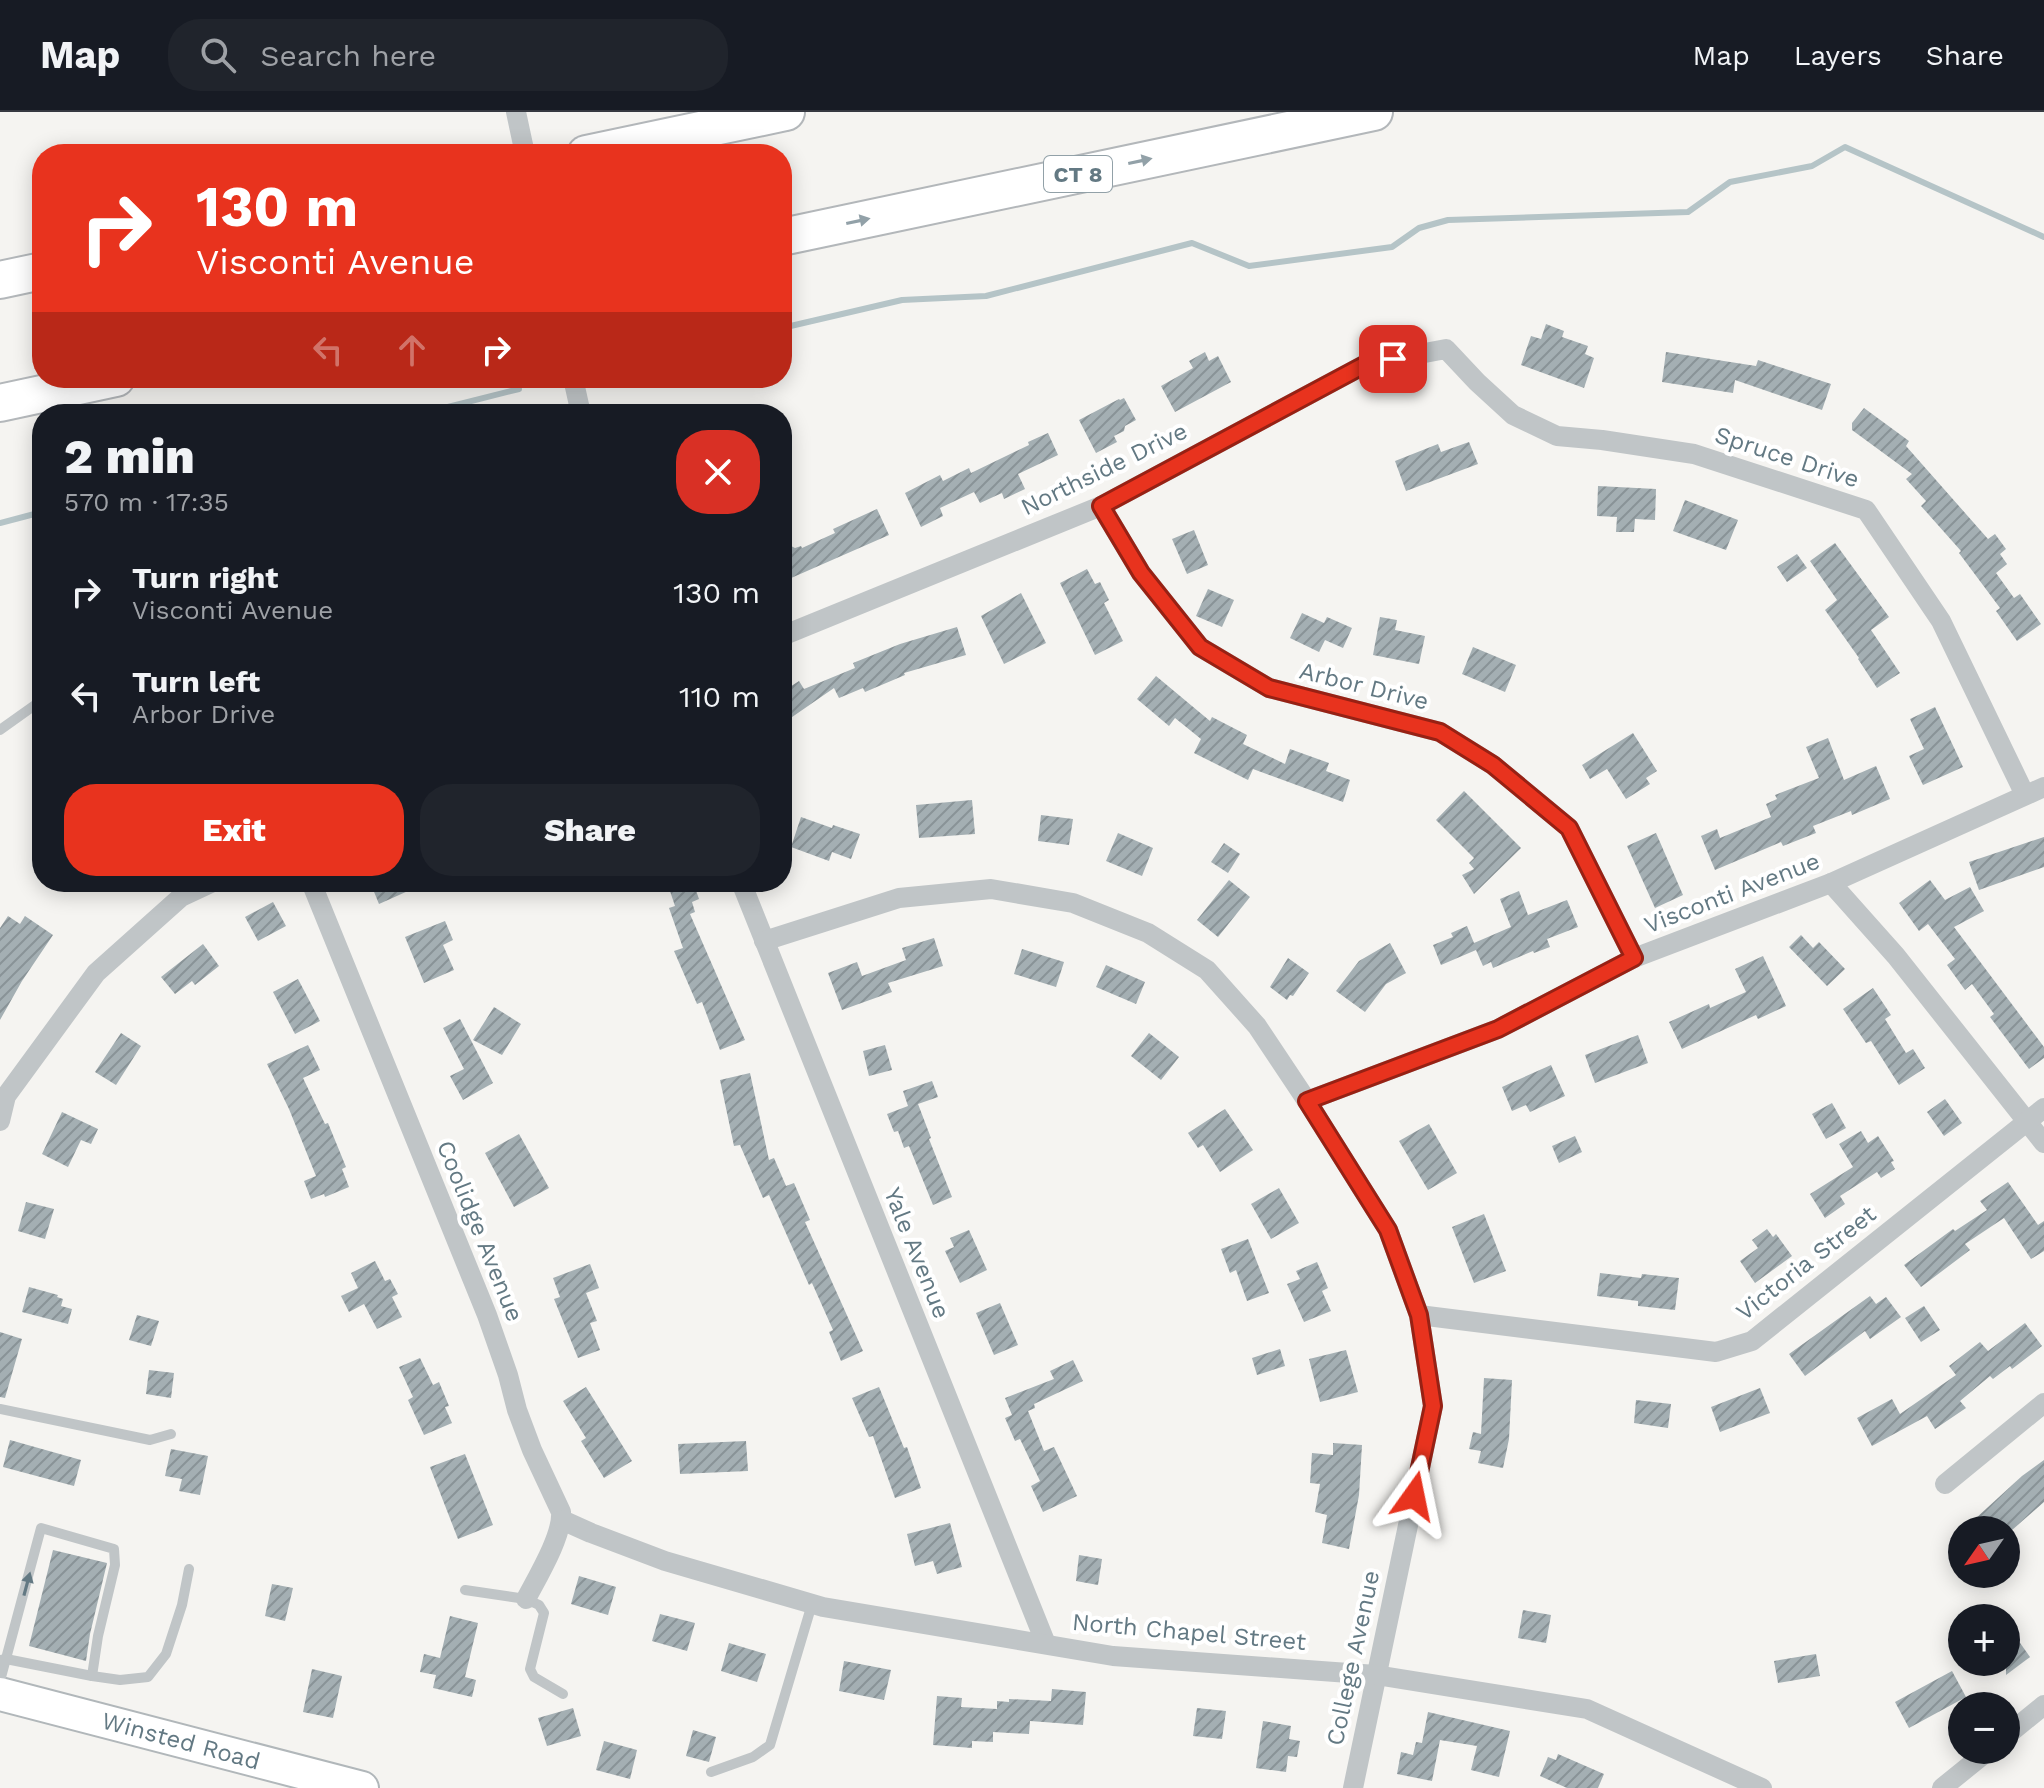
<!DOCTYPE html>
<meta charset="utf-8">
<style>
:root{--surface:#171b24;--page:#20242c;--text:#f1f3f6;--muted:#9ea1a6;--line:#363941;--accent:#e8331e}
body{margin:0;font-family:"Work Sans",sans-serif;background:var(--page);color:var(--text);height:100vh;display:flex;flex-direction:column;font-size:30px;white-space:nowrap}
*{box-sizing:border-box;margin:0}
p{font-size:26px;color:var(--muted)}
.icon{flex:none;width:44px;height:44px;fill:none;stroke:currentColor;stroke-width:2;stroke-linecap:round;stroke-linejoin:round}
.map{position:relative;flex:1;overflow:hidden}
.sheet{position:absolute;left:32px;top:292px;width:760px;height:488px;display:flex;flex-direction:column;background:var(--surface);border-radius:32px;box-shadow:0 4px 20px #0003}
.sheet>*{flex:none}
.banner{position:absolute;left:32px;top:32px;width:760px;height:244px;border-radius:32px;box-shadow:0 4px 20px #0003;background:#e8331e;color:#fff;overflow:hidden}
.needle{width:52px;rotate:236deg}
.buttons{position:absolute;left:1948px;top:1404px;display:grid;gap:16px}
.buttons a{display:grid;place-items:center;width:72px;height:72px;border-radius:50%;background:var(--surface);box-shadow:0 4px 20px #0003;font-size:40px}
.pin{position:absolute;display:grid;place-items:center;width:68px;height:68px;color:#fff;margin:-34px;border-radius:16px;box-shadow:0 4px 12px #0006}
.me{position:absolute;width:88px;margin:-44px;rotate:12deg;stroke-linejoin:round;filter:drop-shadow(0 0 6px #0008)}
.turn{display:flex;align-items:center;gap:28px;height:168px;padding:0 32px;font-size:36px}
.turn .icon{width:104px;height:104px;stroke-width:2.5}
.turn b{display:block;font-size:56px;line-height:68px}
.lanes{display:flex;align-items:center;height:76px;padding:0 32px;background:#0003;justify-content:center;gap:40px;direction:ltr}
.lanes .off{opacity:.35}
.round{display:grid;place-items:center;flex:none;width:84px;height:84px;border-radius:32px;background:var(--page)}
.overview{display:flex;align-items:center;justify-content:space-between;height:136px;padding:0 32px}
h1{font-size:48px;font-weight:800;line-height:60px}
.cta{display:flex;gap:16px;margin-top:auto;padding:16px 32px}
.cta a{flex:1;height:92px;border-radius:32px;background:var(--accent);color:#fff;font-size:32px;font-weight:800;line-height:92px;text-align:center}
.cta a+a{background:var(--page);color:var(--text)}
ul{padding:0;list-style:none}
li{display:flex;align-items:center;gap:24px;height:104px;padding:0 32px}
li div{flex:1}
li b{display:block;font-size:30px}
li em{font-style:normal}
header{display:flex;align-items:center;gap:48px;box-sizing:border-box;height:112px;padding:0 40px;background:var(--surface);border-bottom:2px solid var(--line)}
header strong{font-size:38px}
nav{display:flex;gap:44px;margin-inline-start:auto;font-size:28px}
.search{width:560px;height:72px;background:var(--page);display:flex;align-items:center;gap:20px;box-sizing:border-box;padding:0 28px;border-radius:32px;color:var(--muted);font-size:30px}
.map>svg:first-child{display:block}
</style>
<header>
<strong>Map</strong>
<div class="search"><svg class="icon" aria-label="search" viewBox="0 0 24 24"><circle cx="10" cy="10" r="6"/><path d="M15 15l6 6"/></svg>Search here</div>
<nav><a>Map</a><a>Layers</a><a>Share</a></nav>
</header>
<div class="map">
<svg width="2044" height="1676" viewBox="0 0 2044 1676">
<defs>
<pattern id="building-hatch" width="6" height="6" patternUnits="userSpaceOnUse" patternTransform="scale(2)"><rect width="6" height="6" fill="#a4afb3"/><path d="M-1 1l2-2M0 6l6-6M5 7l2-2" fill="none" stroke="#899397"/></pattern>
</defs>
<rect width="100%" height="100%" fill="#f5f4f1"/>
<g fill="none" stroke-linecap="round" stroke-linejoin="round">
<g stroke="#b5c4c7" stroke-width="6">
<polyline points="782,216 902,188 986,184 1192,131 1249,154 1392,135 1419,116 1448,108 1688,100 1730,70 1812,54 1845,35 2044,125"/>
<polyline points="420,302 519,277"/>
<polyline points="0,411 42,400"/>
</g>
</g>
<g fill="url(#building-hatch)">
<polygon points="1546,212 1564,219 1562,225 1588,234 1585,242 1594,246 1584,276 1521,253 1531,224 1541,227"/>
<polygon points="1205,240 1209,249 1218,244 1231,270 1175,300 1161,274 1193,256 1189,249"/>
<polygon points="1666,240 1756,254 1758,248 1831,272 1822,298 1735,268 1733,281 1662,270"/>
<polygon points="1124,286 1136,308 1125,314 1124,319 1114,324 1117,330 1096,341 1079,308 1119,287 1120,288"/>
<polygon points="1864,296 1909,329 1906,334 1988,427 1995,422 2006,437 2000,442 2007,452 1996,461 2014,486 2020,482 2041,512 2017,529 1996,499 2000,496 1959,441 1961,439 1921,394 1926,389 1906,367 1912,362 1852,318 1852,311"/>
<polygon points="1048,321 1058,343 1018,362 1025,377 1004,387 1002,381 980,391 974,380 940,396 943,404 921,415 905,381 940,363 943,369 969,356 971,361 1029,333 1028,330"/>
<polygon points="1469,330 1478,352 1406,379 1395,349 1438,332 1441,340"/>
<polygon points="1598,374 1656,377 1655,408 1635,407 1634,420 1616,420 1617,405 1597,404"/>
<polygon points="1685,388 1738,408 1726,438 1673,419"/>
<polygon points="877,397 889,423 782,470 782,438 791,434 795,436 801,434 802,436 835,421 833,417"/>
<polygon points="1194,418 1208,453 1187,462 1172,427"/>
<polygon points="1835,431 1889,505 1871,518 1900,561 1877,576 1858,547 1859,546 1825,498 1837,488 1810,449"/>
<polygon points="1797,442 1807,456 1787,470 1777,455"/>
<polygon points="1087,457 1095,472 1100,470 1109,488 1104,491 1123,529 1095,543 1060,471"/>
<polygon points="1208,477 1234,488 1222,515 1196,504"/>
<polygon points="1021,481 1046,531 1004,552 981,504"/>
<polygon points="1302,501 1324,511 1327,505 1352,516 1343,536 1325,528 1319,540 1290,526"/>
<polygon points="1380,505 1397,508 1395,518 1425,524 1419,552 1373,543"/>
<polygon points="957,515 966,543 904,561 905,563 865,580 863,576 839,586 834,576 782,612 782,580 799,569 804,577 855,556 853,551 900,532"/>
<polygon points="1473,535 1516,553 1505,580 1462,562"/>
<polygon points="1156,564 1210,609 1212,605 1247,623 1243,632 1285,652 1290,637 1329,651 1326,659 1350,668 1343,690 1253,657 1248,668 1194,641 1201,627 1175,606 1169,614 1137,587"/>
<polygon points="1935,595 1963,655 1923,673 1909,644 1924,637 1910,607"/>
<polygon points="1633,621 1657,659 1646,666 1650,672 1626,687 1607,657 1590,667 1582,653"/>
<polygon points="1828,626 1844,668 1876,654 1890,687 1852,703 1851,699 1813,714 1816,721 1783,734 1781,730 1715,758 1701,724 1717,717 1720,726 1771,705 1766,692 1777,687 1775,683 1819,666 1806,635"/>
<polygon points="1464,679 1521,736 1474,782 1462,763 1474,757 1469,751 1474,746 1436,708"/>
<polygon points="972,688 975,722 919,726 916,693"/>
<polygon points="1041,703 1073,707 1069,733 1038,729"/>
<polygon points="801,705 832,716 833,713 860,722 851,747 832,740 829,749 791,735"/>
<polygon points="1118,721 1153,736 1142,764 1106,749"/>
<polygon points="1656,721 1683,783 1655,796 1627,734"/>
<polygon points="2044,725 2044,755 1979,778 1969,750"/>
<polygon points="1224,731 1240,742 1228,761 1211,750"/>
<polygon points="1229,768 1250,785 1218,825 1197,808"/>
<polygon points="1930,768 1945,788 1970,775 1984,799 1954,815 2044,935 2044,946 2029,957 1990,905 1994,902 1972,872 1965,878 1947,853 1955,847 1928,812 1919,819 1899,791"/>
<polygon points="370,770 428,770 379,792"/>
<polygon points="667,770 693,770 699,787 692,790 695,800 690,802 745,928 720,938 702,890 697,892 674,839 683,836 669,796 675,794"/>
<polygon points="1519,779 1528,803 1567,788 1578,815 1547,827 1550,835 1534,841 1533,839 1493,856 1491,850 1483,854 1476,838 1441,853 1433,833 1453,825 1451,821 1467,814 1474,831 1511,815 1500,787"/>
<polygon points="273,790 286,814 258,829 245,805"/>
<polygon points="8,804 20,812 25,804 53,823 22,869 0,908 0,816"/>
<polygon points="445,809 453,828 443,833 454,858 424,871 405,825"/>
<polygon points="1801,823 1813,836 1819,830 1845,857 1827,874 1789,835"/>
<polygon points="934,826 943,854 888,871 892,880 842,898 828,861 857,850 862,864 906,848 902,836"/>
<polygon points="1390,831 1406,861 1386,872 1365,900 1336,879 1359,849"/>
<polygon points="203,832 219,854 195,873 192,869 175,882 161,865"/>
<polygon points="1022,837 1064,850 1056,875 1014,862"/>
<polygon points="1763,844 1786,894 1758,907 1756,903 1682,937 1669,910 1709,892 1710,896 1746,880 1735,857"/>
<polygon points="1288,846 1309,861 1293,884 1290,883 1287,888 1270,875"/>
<polygon points="1106,853 1145,870 1136,892 1096,875"/>
<polygon points="298,867 320,909 295,922 273,880"/>
<polygon points="1873,876 1891,903 1885,907 1906,941 1913,937 1925,956 1899,973 1871,929 1866,931 1843,897"/>
<polygon points="494,895 521,912 502,943 473,928"/>
<polygon points="460,907 493,971 463,988 450,964 464,957 443,916"/>
<polygon points="121,921 141,934 116,973 95,960"/>
<polygon points="1149,921 1179,945 1161,968 1131,944"/>
<polygon points="1638,923 1648,951 1595,971 1585,943"/>
<polygon points="308,933 320,958 303,966 325,1012 328,1011 346,1055 342,1057 349,1075 325,1085 324,1082 311,1087 304,1069 316,1064 289,997 267,952"/>
<polygon points="885,933 892,958 869,964 863,939"/>
<polygon points="1551,953 1565,984 1530,1000 1526,993 1512,999 1502,975"/>
<polygon points="750,961 769,1048 774,1046 786,1074 794,1071 810,1108 805,1110 863,1239 841,1249 829,1220 833,1218 812,1171 809,1173 769,1083 763,1086 740,1033 734,1034 720,968"/>
<polygon points="932,969 938,985 918,992 931,1026 929,1027 952,1085 933,1093 909,1034 904,1036 898,1019 894,1020 887,1002 908,994 903,979"/>
<polygon points="1945,987 1962,1011 1944,1024 1927,1000"/>
<polygon points="1832,991 1846,1016 1826,1027 1812,1002"/>
<polygon points="1225,997 1253,1038 1220,1060 1203,1033 1198,1036 1188,1021"/>
<polygon points="62,1000 98,1017 91,1032 81,1028 68,1055 42,1042"/>
<polygon points="1429,1012 1457,1061 1428,1078 1399,1029"/>
<polygon points="1861,1019 1868,1031 1878,1024 1894,1049 1891,1050 1895,1057 1881,1066 1877,1060 1840,1084 1845,1092 1825,1106 1810,1082 1853,1055 1839,1032"/>
<polygon points="519,1022 549,1076 514,1095 485,1041"/>
<polygon points="1575,1024 1582,1040 1559,1051 1552,1034"/>
<polygon points="2008,1070 2038,1113 2044,1109 2044,1139 2031,1147 2004,1106 1965,1132 1970,1138 1921,1175 1904,1153 1953,1117 1955,1119 1987,1098 1980,1089"/>
<polygon points="1279,1076 1299,1111 1271,1127 1251,1092"/>
<polygon points="26,1090 54,1097 45,1127 18,1119"/>
<polygon points="1484,1102 1506,1159 1474,1171 1452,1115"/>
<polygon points="1767,1117 1773,1125 1776,1122 1792,1144 1755,1171 1740,1149 1758,1136 1752,1128"/>
<polygon points="969,1118 987,1158 960,1171 945,1139 954,1135 950,1126"/>
<polygon points="1248,1127 1269,1181 1247,1189 1236,1158 1230,1161 1221,1137"/>
<polygon points="375,1149 385,1169 390,1167 398,1182 392,1185 402,1205 377,1217 364,1192 349,1200 341,1184 358,1176 351,1161"/>
<polygon points="1317,1150 1328,1176 1322,1179 1331,1199 1304,1210 1287,1172 1300,1167 1296,1159"/>
<polygon points="590,1152 599,1176 586,1181 597,1209 590,1211 600,1238 578,1246 554,1187 560,1185 553,1166"/>
<polygon points="1600,1161 1641,1166 1642,1162 1679,1166 1675,1198 1638,1194 1638,1189 1597,1184"/>
<polygon points="29,1175 58,1183 57,1185 63,1187 61,1194 72,1197 68,1212 22,1200"/>
<polygon points="1870,1184 1876,1192 1886,1185 1901,1205 1870,1227 1865,1219 1805,1264 1789,1242"/>
<polygon points="1000,1191 1018,1233 994,1243 976,1201"/>
<polygon points="1924,1194 1940,1218 1921,1230 1905,1206"/>
<polygon points="137,1203 159,1209 151,1234 129,1228"/>
<polygon points="2025,1211 2042,1234 2012,1257 2010,1254 1993,1267 1990,1264 1960,1289 1966,1296 1935,1317 1927,1304 1872,1334 1857,1306 1892,1287 1900,1302 1956,1263 1949,1254 1980,1230 1988,1239"/>
<polygon points="0,1220 22,1227 5,1286 0,1285"/>
<polygon points="1280,1237 1285,1254 1257,1263 1252,1246"/>
<polygon points="1346,1238 1358,1280 1320,1290 1309,1247"/>
<polygon points="420,1246 433,1273 439,1270 449,1294 445,1295 452,1311 424,1323 408,1288 413,1285 399,1255"/>
<polygon points="1073,1248 1083,1269 1034,1292 1035,1296 1028,1299 1044,1339 1054,1335 1077,1384 1043,1400 1031,1374 1040,1369 1020,1327 1015,1329 1005,1306 1012,1303 1005,1286 1054,1267 1050,1259"/>
<polygon points="149,1258 174,1261 171,1286 146,1282"/>
<polygon points="1484,1266 1512,1268 1509,1327 1503,1356 1478,1351 1481,1339 1469,1337 1473,1320 1481,1322"/>
<polygon points="586,1275 632,1349 604,1366 581,1329 586,1326 563,1289"/>
<polygon points="879,1275 904,1336 907,1335 921,1376 895,1386 873,1324 869,1325 852,1286"/>
<polygon points="1760,1276 1770,1301 1720,1320 1711,1295"/>
<polygon points="1636,1288 1671,1292 1668,1316 1634,1311"/>
<polygon points="10,1328 81,1348 74,1374 3,1355"/>
<polygon points="746,1329 748,1359 680,1362 678,1332"/>
<polygon points="1333,1331 1362,1333 1359,1383 1349,1437 1322,1431 1327,1403 1315,1400 1320,1372 1310,1371 1312,1341 1333,1343"/>
<polygon points="171,1337 208,1344 200,1383 179,1379 182,1367 165,1364"/>
<polygon points="465,1342 493,1413 458,1427 430,1355"/>
<polygon points="2044,1348 2044,1390 2012,1418 1963,1418 2022,1364"/>
<polygon points="950,1411 962,1455 937,1462 933,1449 915,1454 907,1422"/>
<polygon points="53,1438 107,1451 90,1522 86,1549 29,1534"/>
<polygon points="1079,1443 1102,1447 1098,1473 1076,1469"/>
<polygon points="579,1464 616,1475 608,1503 571,1492"/>
<polygon points="272,1472 293,1476 285,1509 265,1504"/>
<polygon points="1523,1498 1551,1503 1546,1531 1518,1526"/>
<polygon points="660,1502 695,1511 687,1539 652,1529"/>
<polygon points="450,1504 478,1511 465,1565 476,1568 472,1585 433,1576 436,1563 420,1560 424,1542 440,1546"/>
<polygon points="2018,1528 2030,1545 2006,1563 2006,1537"/>
<polygon points="729,1531 766,1542 757,1570 721,1559"/>
<polygon points="1816,1542 1820,1564 1778,1571 1774,1549"/>
<polygon points="844,1549 891,1558 884,1588 839,1579"/>
<polygon points="312,1557 342,1564 333,1606 303,1600"/>
<polygon points="1952,1559 1966,1585 1909,1616 1895,1590"/>
<polygon points="1052,1577 1086,1580 1083,1613 1030,1609 1029,1622 993,1620 993,1630 972,1629 972,1636 933,1633 937,1584 962,1586 961,1595 997,1597 997,1589 1009,1590 1009,1587 1051,1589"/>
<polygon points="573,1596 581,1624 547,1634 538,1606"/>
<polygon points="1197,1596 1226,1599 1222,1627 1193,1624"/>
<polygon points="1428,1600 1510,1619 1499,1665 1471,1658 1477,1634 1440,1628 1432,1669 1397,1662 1401,1640 1413,1643 1416,1630 1422,1631"/>
<polygon points="1263,1609 1291,1614 1289,1627 1300,1629 1297,1645 1288,1644 1286,1660 1256,1656"/>
<polygon points="693,1618 716,1625 709,1650 686,1644"/>
<polygon points="604,1629 637,1638 630,1667 596,1658"/>
<polygon points="1558,1642 1604,1662 1598,1676 1567,1676 1540,1664 1548,1645 1556,1648"/>
</g>
<g fill="none" stroke-linecap="round" stroke-linejoin="round">
<defs>
<polyline id="primary" points="0,1582 362,1676"/>
<g id="motorway">
<polyline points="586,42 786,0"/>
<polyline points="782,125 1374,0"/>
<polyline points="0,168 42,159"/>
<polyline points="0,291 116,266"/>
</g>
</defs>
<use href="#primary" stroke="#b1b7ba" stroke-width="36"/>
<use href="#motorway" stroke="#b3b7ba" stroke-width="40"/>
<g stroke="#c0c5c7" stroke-width="10">
<polyline points="0,618 42,588"/>
<polyline points="0,1297 150,1328 171,1322"/>
<polyline points="465,1478 526,1487 539,1493 544,1501 530,1557 534,1565 563,1582"/>
<polyline points="0,1548 6,1547 92,1564"/>
<polyline points="0,1569 41,1416 114,1437 115,1453 98,1524 92,1564 120,1568 148,1565 166,1542 182,1493 189,1457"/>
<polyline points="711,1660 753,1645 770,1633 812,1492"/>
</g>
<g stroke="#c0c5c7" stroke-width="20">
<polyline points="516,0 525,42"/>
<polyline points="573,266 581,302"/>
<polyline points="1101,394 1141,461 1200,535 1269,576 1440,620 1493,653 1569,716 1634,846"/>
<polyline points="782,524 1101,394 1366,252 1446,237 1477,270 1513,303 1557,324 1602,328 1694,342 1866,398 1941,509 2025,683"/>
<path d="M 311,770 L 487,1203 L 508,1263 L 517,1298 L 532,1338 L 561,1400 C 563,1423 537,1466 526,1487"/>
<polyline points="741,770 1046,1532"/>
<polyline points="1831,771 1896,844 2044,1031"/>
<polyline points="764,829 899,786 991,777 1073,791 1148,821 1207,858 1257,914 1307,989 1388,1118 1419,1203 1433,1294 1353,1676"/>
<polyline points="1307,989 1498,917 1634,846 1831,771 2044,675"/>
<polyline points="0,1009 6,984 96,861 181,785 213,770"/>
<polyline points="1419,1203 1716,1240 1752,1229 2044,996"/>
<polyline points="1945,1372 2044,1291"/>
<polyline points="562,1408 591,1421 665,1449 823,1495 1113,1544 1376,1563 1587,1597 1762,1676"/>
<polyline points="2006,1624 2044,1593"/>
<polyline points="1942,1676 1989,1638"/>
</g>
<use href="#primary" stroke="#fff" stroke-width="32"/>
<use href="#motorway" stroke="#fff" stroke-width="36"/>
</g>
<defs><path id="oneway-solid" d="M-6-.8H1V-3.2L6.5 0L1 3.2V.8H-6Z" transform="scale(2)"/></defs>
<g fill="#92a1a8">
<use href="#oneway-solid" transform="translate(1140 49) rotate(-12)"/>
<use href="#oneway-solid" transform="translate(858 109) rotate(-12)"/>
</g>
<use fill="#637983" href="#oneway-solid" transform="translate(27 1472) rotate(-75)"/>
<g fill="none" stroke-linecap="round" stroke-linejoin="round">
<defs>
<polyline id="route" points="1393,247 1366,252 1101,394 1141,461 1200,535 1269,576 1440,620 1493,653 1569,716 1634,846 1498,917 1307,989 1388,1118 1419,1203 1433,1294 1414,1384"/>
</defs>
<use href="#route" stroke="#972114" stroke-width="20"/>
<use href="#route" stroke="#e8331e" stroke-width="14"/>
</g>
<g text-anchor="middle" dominant-baseline="central" stroke-width="8" stroke-linejoin="round" paint-order="stroke">
<rect fill="#fff" stroke="#92a1a8" stroke-width="2" x="1044" y="44" width="68" height="36" rx="6"/>
<g font-size="22" font-weight="bold" fill="#637983">
<text x="1078" y="62">CT 8</text>
</g>
<g font-size="24" fill="#637983" stroke="#fff">
<text transform="translate(1787 345) rotate(18)">Spruce Drive</text>
<text transform="translate(1104 357) rotate(-26)">Northside Drive</text>
<text transform="translate(1364 574) rotate(14)">Arbor Drive</text>
<text transform="translate(1732 781) rotate(-21)">Visconti Avenue</text>
<text transform="translate(480 1119) rotate(68)">Coolidge Avenue</text>
<text transform="translate(917 1141) rotate(68)">Yale Avenue</text>
<text transform="translate(1806 1151) rotate(-38)">Victoria Street</text>
<text transform="translate(1189 1520) rotate(5)">North Chapel Street</text>
<text transform="translate(1353 1546) rotate(-78)">College Avenue</text>
<text transform="translate(181 1629) rotate(15)">Winsted Road</text>
</g>
</g>
</svg>
<div class="buttons">
<a><svg class="needle" viewBox="-14 -14 28 28"><path d="M0-13l5 13h-10z" fill="#e53935"/><path d="M0 13l5-13h-10z" fill="#9ea1a6"/></svg></a>
<a>+</a>
<a>−</a>
</div>
<div class="pin" style="left:1393px;top:247px;background:#d93025"><svg class="icon" aria-label="arrive" viewBox="0 0 24 24"><path d="M6 21V4h12l-3 4 3 4H6"/></svg></div>
<svg class="me" style="left:1414px;top:1384px" viewBox="-20 -20 40 40"><path d="M0-17L14 15 0 8-14 15z" fill="#e8331e" stroke="#fff" stroke-width="4"/></svg>
<div class="banner">
<div class="turn"><svg class="icon" aria-label="right" viewBox="0 0 24 24"><path d="M7 20v-9h11M14 6l5 5-5 5"/></svg><div><b>130 m</b>Visconti Avenue</div></div>
<div class="lanes"><svg class="icon off" aria-label="left" viewBox="0 0 24 24"><path d="M17 20v-9H6M10 6l-5 5 5 5"/></svg><svg class="icon off" aria-label="ahead" viewBox="0 0 24 24"><path d="M12 20V5M6 11l6-6 6 6"/></svg><svg class="icon" aria-label="right" viewBox="0 0 24 24"><path d="M7 20v-9h11M14 6l5 5-5 5"/></svg></div>
</div>
<section class="sheet">
<div class="overview"><div><h1>2 min</h1><p>570 m · 17:35</p></div><a class="round" style="background:#d93025;color:#fff"><svg class="icon" aria-label="close" viewBox="0 0 24 24"><path d="M6 6l12 12M18 6L6 18"/></svg></a></div>
<ul>
<li><svg class="icon" aria-label="right" viewBox="0 0 24 24"><path d="M7 20v-9h11M14 6l5 5-5 5"/></svg><div><b>Turn right</b><p>Visconti Avenue</p></div><em>130 m</em></li>
<li><svg class="icon" aria-label="left" viewBox="0 0 24 24"><path d="M17 20v-9H6M10 6l-5 5 5 5"/></svg><div><b>Turn left</b><p>Arbor Drive</p></div><em>110 m</em></li>
</ul>
<div class="cta"><a>Exit</a><a>Share</a></div>
</section>
</div>
